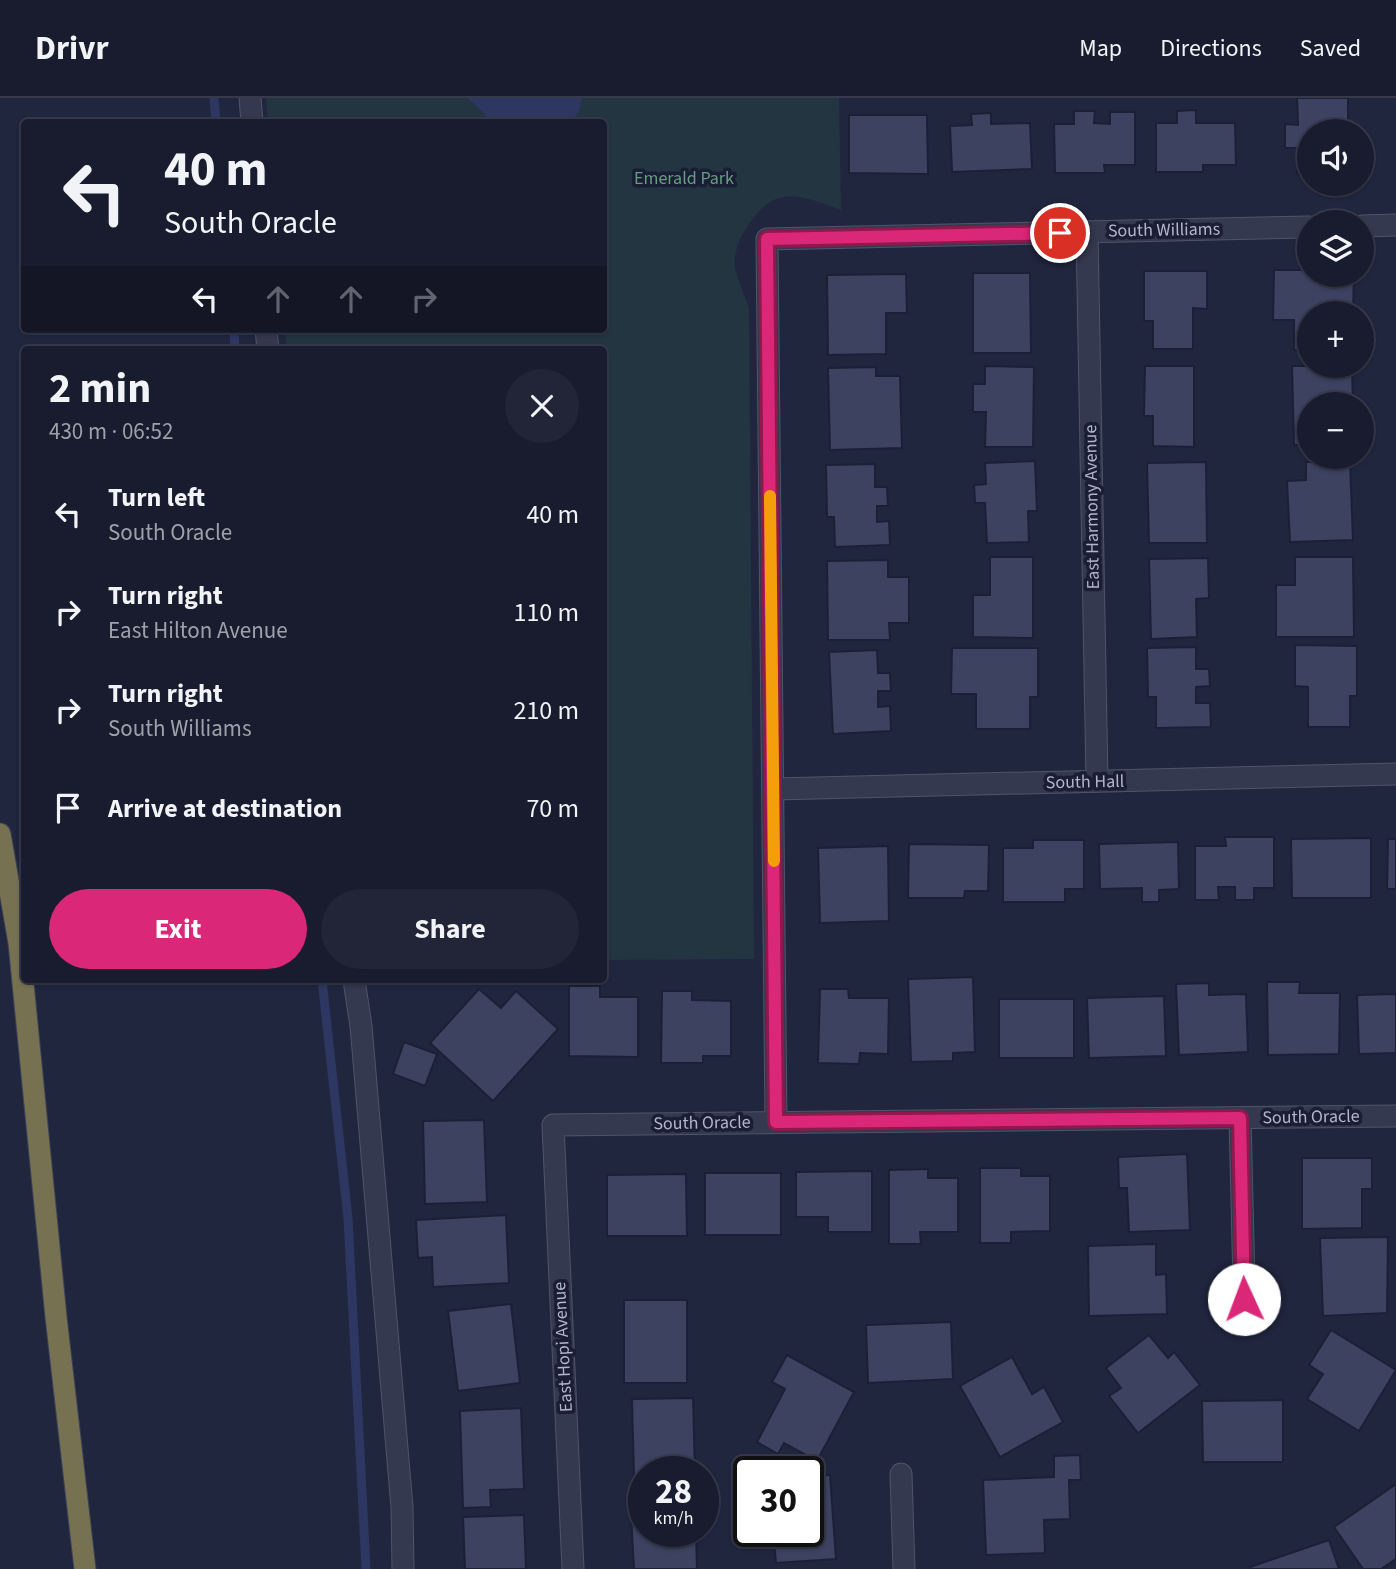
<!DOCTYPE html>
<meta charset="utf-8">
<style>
:root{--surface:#191c2f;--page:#222537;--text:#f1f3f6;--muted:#9fa1aa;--line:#373a4b;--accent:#db2777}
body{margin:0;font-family:"Source Sans 3",sans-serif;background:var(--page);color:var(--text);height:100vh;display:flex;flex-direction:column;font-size:26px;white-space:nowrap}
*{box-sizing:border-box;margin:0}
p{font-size:23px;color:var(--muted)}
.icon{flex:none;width:38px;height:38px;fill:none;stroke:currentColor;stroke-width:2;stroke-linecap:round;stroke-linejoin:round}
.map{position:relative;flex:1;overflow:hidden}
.side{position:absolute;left:21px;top:248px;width:586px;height:637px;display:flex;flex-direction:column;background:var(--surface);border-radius:7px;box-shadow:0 2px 5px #0004,0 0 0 2px var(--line)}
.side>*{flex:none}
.top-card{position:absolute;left:21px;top:21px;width:586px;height:214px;border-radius:7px;box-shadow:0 2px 5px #0004,0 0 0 2px var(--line);background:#191c2f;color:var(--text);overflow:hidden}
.tools{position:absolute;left:1297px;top:21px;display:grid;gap:14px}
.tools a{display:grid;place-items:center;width:77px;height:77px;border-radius:50%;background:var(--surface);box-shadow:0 2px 5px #0004,0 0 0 2px var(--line);font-size:35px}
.speed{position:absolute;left:628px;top:1358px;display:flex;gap:14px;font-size:35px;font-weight:700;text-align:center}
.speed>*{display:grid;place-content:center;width:91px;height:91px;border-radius:50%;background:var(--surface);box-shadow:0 2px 5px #0004,0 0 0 2px var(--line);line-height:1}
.speed small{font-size:18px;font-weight:400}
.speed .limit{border:4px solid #111;border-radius:10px;background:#fff;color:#111}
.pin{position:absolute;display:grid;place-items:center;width:60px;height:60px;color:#fff;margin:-30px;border:4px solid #fff;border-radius:50%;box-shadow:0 2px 7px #0007}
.me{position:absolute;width:77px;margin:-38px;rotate:358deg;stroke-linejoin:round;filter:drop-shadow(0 0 5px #0008)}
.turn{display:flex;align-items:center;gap:24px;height:147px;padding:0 28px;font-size:32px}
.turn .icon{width:91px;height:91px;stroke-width:2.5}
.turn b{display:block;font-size:49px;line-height:60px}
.lanes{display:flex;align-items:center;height:66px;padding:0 28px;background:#0003;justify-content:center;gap:35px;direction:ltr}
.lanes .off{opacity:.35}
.round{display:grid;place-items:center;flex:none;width:74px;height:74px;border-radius:37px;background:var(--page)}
.summary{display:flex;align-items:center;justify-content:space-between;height:119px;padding:0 28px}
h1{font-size:42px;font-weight:700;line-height:52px}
.action{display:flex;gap:14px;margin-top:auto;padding:14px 28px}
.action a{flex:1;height:80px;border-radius:42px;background:var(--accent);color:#fff;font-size:28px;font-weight:700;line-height:80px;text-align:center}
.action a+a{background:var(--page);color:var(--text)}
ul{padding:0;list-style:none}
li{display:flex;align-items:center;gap:21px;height:98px;padding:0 28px}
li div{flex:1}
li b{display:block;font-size:26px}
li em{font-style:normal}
header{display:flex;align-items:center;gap:42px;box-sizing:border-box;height:98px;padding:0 35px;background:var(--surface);border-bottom:2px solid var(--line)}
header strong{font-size:33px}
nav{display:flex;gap:38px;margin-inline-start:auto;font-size:24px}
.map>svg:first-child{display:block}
</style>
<header>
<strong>Drivr</strong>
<nav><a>Map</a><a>Directions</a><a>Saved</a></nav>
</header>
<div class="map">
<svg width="1396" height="1471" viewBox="0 0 1396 1471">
<rect width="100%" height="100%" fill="#21263f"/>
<path fill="#233540" d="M 266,0 L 839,0 L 841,112 C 800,97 775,85 747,129 C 740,139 733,156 735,169 C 736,177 746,201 749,210 L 754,861 L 604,862 L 604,252 L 287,252 L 285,231 L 604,231 L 604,24 L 268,24 Z"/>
<polygon fill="#2e3662" points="468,0 582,0 579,13 572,24 493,24"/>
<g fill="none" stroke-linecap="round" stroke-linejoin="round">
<g stroke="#2e3662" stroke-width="9">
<polyline points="214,0 216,24"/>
<polyline points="234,231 235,252"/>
<polyline points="322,882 348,1120 366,1471"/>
</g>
</g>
<g fill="#3c4260" stroke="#1c2036" stroke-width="2">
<polygon points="1297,0 1348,0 1348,33 1309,33 1309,76 1297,76 1297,50 1285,50 1285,26 1298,27"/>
<polygon points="1196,12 1196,25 1235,25 1236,67 1203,67 1203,74 1156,74 1156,25 1177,25 1177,13"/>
<polygon points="1074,13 1095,13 1094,25 1110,26 1110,14 1135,14 1135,67 1104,67 1105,75 1055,75 1054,26 1074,26"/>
<polygon points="991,15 991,26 1030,25 1032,71 952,74 950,28 972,27 971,16"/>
<polygon points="849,17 927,17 928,76 849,75"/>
<polygon points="1274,172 1309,172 1309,177 1354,177 1353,215 1309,215 1309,252 1294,252 1294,222 1273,222"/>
<polygon points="1144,173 1207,173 1207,211 1193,210 1193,251 1153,251 1153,223 1144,223"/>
<polygon points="973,175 1030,175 1031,255 973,255"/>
<polygon points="906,176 907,215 886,215 886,256 828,257 827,177"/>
<polygon points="985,268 1034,269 1033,349 985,349 986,314 973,314 973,286 985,286"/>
<polygon points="1145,268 1194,268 1194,349 1153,348 1153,318 1144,318"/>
<polygon points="1292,268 1352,268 1353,306 1309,306 1309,347 1294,347"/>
<polygon points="876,269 876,278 900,278 902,350 830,352 828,270"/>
<polygon points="1035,363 1037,413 1028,413 1029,444 987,445 985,405 975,405 974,387 986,386 985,365"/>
<polygon points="1350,363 1353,442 1290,444 1287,383 1306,382 1306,364"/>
<polygon points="1206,364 1207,445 1149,445 1147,365"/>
<polygon points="875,366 875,389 887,389 888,408 877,408 877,424 889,423 890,447 835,449 834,419 827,419 826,367"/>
<polygon points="990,459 1033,459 1033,540 973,539 973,497 990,497"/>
<polygon points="1295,459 1353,459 1354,539 1276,539 1276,487 1295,487"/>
<polygon points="1208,460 1209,500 1196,501 1197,539 1151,541 1149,461"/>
<polygon points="888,462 888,479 909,479 909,525 889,525 890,542 828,542 827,463"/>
<polygon points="1295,547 1357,548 1357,598 1350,598 1350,629 1308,629 1308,589 1295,588"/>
<polygon points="1196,549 1196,571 1209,571 1210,588 1196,589 1196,605 1210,605 1211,629 1156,630 1156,599 1148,599 1147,550"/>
<polygon points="952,550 1038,550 1038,599 1030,599 1030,631 976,631 976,596 951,596"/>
<polygon points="877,552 878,575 890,575 891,593 878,593 878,609 890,608 891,633 833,636 829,554"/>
<polygon points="1225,739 1274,739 1274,790 1254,790 1254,802 1235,802 1235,789 1218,789 1219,802 1195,802 1195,748 1226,748"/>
<polygon points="1371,740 1371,800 1292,800 1291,741"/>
<polygon points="1388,741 1396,741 1396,791 1387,791"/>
<polygon points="1033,742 1084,742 1084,791 1065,791 1065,804 1003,804 1003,750 1033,750"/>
<polygon points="1178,744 1179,791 1159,792 1159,804 1142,804 1142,790 1100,791 1099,746"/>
<polygon points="909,746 989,747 988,793 965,793 964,800 908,800"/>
<polygon points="888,748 889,823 820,825 818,750"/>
<polygon points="973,879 975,954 953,955 953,963 911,964 908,881"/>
<polygon points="1267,884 1300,884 1299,895 1340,895 1339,956 1268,957"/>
<polygon points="1209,885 1209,897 1246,896 1248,954 1179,957 1176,886"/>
<polygon points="569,888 600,888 600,899 638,899 638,959 569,958"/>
<polygon points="479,891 501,910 516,893 558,931 493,1003 430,945"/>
<polygon points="820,891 848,891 849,900 889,900 888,956 860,955 859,966 818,965"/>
<polygon points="662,893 692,893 692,902 731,903 731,958 703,958 703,965 661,965"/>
<polygon points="1396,896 1396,955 1359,956 1357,897"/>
<polygon points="1164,898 1166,958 1089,960 1087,900"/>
<rect x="999" y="901" width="75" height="59"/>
<polygon points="404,944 437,956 425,988 393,976"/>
<polygon points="484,1022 487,1104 425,1106 423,1023"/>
<polygon points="1187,1056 1190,1132 1129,1134 1127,1090 1119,1090 1118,1059"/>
<polygon points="1302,1060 1372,1060 1372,1091 1362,1091 1362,1130 1302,1131"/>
<polygon points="980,1070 1021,1070 1021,1078 1050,1078 1050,1133 1011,1134 1011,1145 980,1145"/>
<polygon points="928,1071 928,1080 958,1080 958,1134 920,1134 921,1146 889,1146 889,1072"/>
<polygon points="872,1073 872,1134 828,1134 828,1119 796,1119 796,1074"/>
<rect x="705" y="1075" width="76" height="62"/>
<polygon points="686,1076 687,1138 607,1138 607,1077"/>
<polygon points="506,1117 509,1185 433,1189 432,1159 418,1160 416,1122"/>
<polygon points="1388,1139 1387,1215 1323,1218 1320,1140"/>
<polygon points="1156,1146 1156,1177 1166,1176 1167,1216 1089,1218 1088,1148"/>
<rect x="624" y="1202" width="63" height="83"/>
<polygon points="511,1206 520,1285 458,1293 448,1213"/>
<polygon points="951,1224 953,1281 868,1285 866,1227"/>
<polygon points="1331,1232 1396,1272 1359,1333 1307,1301 1323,1276 1309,1267"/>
<polygon points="1149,1237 1168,1260 1174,1254 1200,1287 1138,1335 1109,1298 1121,1290 1106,1270"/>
<polygon points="787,1257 854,1294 817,1363 784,1345 778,1356 757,1344 785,1291 772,1284"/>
<polygon points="1012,1259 1032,1296 1044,1289 1063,1324 1000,1359 960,1288"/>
<polygon points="693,1300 695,1374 644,1374 644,1381 634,1381 632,1301"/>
<polygon points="1283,1302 1283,1364 1203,1364 1202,1303"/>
<polygon points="521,1310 524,1391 490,1392 491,1409 463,1410 460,1313"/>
<polygon points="1080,1357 1081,1382 1069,1382 1070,1421 1044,1422 1045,1455 986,1457 983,1382 1054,1379 1054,1358"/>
<polygon points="830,1377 836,1461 776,1465 773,1433 808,1433 808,1379"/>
<polygon points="1396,1386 1396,1461 1381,1471 1363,1471 1334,1429"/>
<polygon points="644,1398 644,1433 696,1433 697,1471 634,1471 630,1399"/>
<polygon points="524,1417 526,1471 465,1471 463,1419"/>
<polygon points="1329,1442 1339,1471 1251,1471 1250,1469"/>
</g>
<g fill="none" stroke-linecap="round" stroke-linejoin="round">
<defs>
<g id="minor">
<polyline points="250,0 252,24"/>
<polyline points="1362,128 1396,127"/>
<polyline points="1087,134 1097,683"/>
<polyline points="266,231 268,252"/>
<polyline points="774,691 1396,676"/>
<polyline points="354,882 361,928 402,1409 403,1471"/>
<polyline points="1240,1020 1245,1227"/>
<polyline points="776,1024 767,141 1309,129"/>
<polyline points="901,1376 904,1471"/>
<polyline points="573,1471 553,1027 1396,1018"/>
</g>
<polyline id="highway" points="0,736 19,845 56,1219 85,1471"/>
</defs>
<use href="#minor" stroke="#50546a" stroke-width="23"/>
<use href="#highway" stroke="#3d4157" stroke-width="23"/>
<use href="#minor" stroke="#35394f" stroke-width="21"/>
<use href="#highway" stroke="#767151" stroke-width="21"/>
</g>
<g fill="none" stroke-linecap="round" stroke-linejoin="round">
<defs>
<polyline id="route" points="1060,135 767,141 776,1024 1240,1020 1244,1201"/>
</defs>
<use href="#route" stroke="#8e194d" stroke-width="18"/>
<use href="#route" stroke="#db2777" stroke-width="12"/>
<polyline stroke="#f59e0b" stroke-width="12" points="770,398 774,763"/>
</g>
<g text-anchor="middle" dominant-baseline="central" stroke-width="7" stroke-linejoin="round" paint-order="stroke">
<g font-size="18" fill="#659e81" stroke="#1a1e34">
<text x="684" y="80">Emerald Park</text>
</g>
<g font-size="18" fill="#b1b4ca" stroke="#1a1e34">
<text transform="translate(1164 132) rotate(-1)">South Williams</text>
<text transform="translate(1092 409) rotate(-91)">East Harmony Avenue</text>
<text transform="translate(1085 684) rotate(-1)">South Hall</text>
<text transform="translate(1311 1019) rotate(-1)">South Oracle</text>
<text transform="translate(702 1025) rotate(-1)">South Oracle</text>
<text transform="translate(563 1249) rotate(-93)">East Hopi Avenue</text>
</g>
</g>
</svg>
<div class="tools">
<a><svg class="icon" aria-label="sound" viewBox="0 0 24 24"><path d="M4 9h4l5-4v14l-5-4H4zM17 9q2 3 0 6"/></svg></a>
<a><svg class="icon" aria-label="layers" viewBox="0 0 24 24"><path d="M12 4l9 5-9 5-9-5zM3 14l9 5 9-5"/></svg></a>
<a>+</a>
<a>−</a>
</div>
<div class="speed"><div>28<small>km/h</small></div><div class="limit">30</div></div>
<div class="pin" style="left:1060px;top:135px;background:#d93025"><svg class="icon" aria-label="arrive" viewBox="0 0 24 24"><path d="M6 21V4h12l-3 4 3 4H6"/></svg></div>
<svg class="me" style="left:1244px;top:1201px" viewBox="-20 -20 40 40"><circle r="19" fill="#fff"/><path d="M0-13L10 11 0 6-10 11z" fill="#db2777"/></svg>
<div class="top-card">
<div class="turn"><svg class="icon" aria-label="left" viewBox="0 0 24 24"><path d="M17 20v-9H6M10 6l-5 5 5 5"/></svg><div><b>40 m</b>South Oracle</div></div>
<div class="lanes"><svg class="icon" aria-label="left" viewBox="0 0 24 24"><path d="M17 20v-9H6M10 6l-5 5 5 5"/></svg><svg class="icon off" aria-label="ahead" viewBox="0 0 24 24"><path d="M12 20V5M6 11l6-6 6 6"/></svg><svg class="icon off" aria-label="ahead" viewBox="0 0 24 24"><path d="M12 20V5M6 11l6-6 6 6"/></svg><svg class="icon off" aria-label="right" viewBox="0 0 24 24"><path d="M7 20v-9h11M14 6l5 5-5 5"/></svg></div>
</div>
<section class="side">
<div class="summary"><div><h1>2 min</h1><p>430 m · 06:52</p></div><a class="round"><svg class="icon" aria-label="close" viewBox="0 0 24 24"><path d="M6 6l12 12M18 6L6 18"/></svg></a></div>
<ul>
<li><svg class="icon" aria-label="left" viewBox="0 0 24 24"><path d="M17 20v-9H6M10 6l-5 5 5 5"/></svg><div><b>Turn left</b><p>South Oracle</p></div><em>40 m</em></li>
<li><svg class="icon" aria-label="right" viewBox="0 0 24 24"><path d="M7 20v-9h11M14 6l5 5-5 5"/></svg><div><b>Turn right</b><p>East Hilton Avenue</p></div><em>110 m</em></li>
<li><svg class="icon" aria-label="right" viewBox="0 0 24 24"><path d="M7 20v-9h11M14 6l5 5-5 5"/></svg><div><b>Turn right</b><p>South Williams</p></div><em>210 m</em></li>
<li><svg class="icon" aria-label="arrive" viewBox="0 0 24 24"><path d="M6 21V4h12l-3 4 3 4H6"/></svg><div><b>Arrive at destination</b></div><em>70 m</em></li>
</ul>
<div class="action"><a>Exit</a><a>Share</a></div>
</section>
</div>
